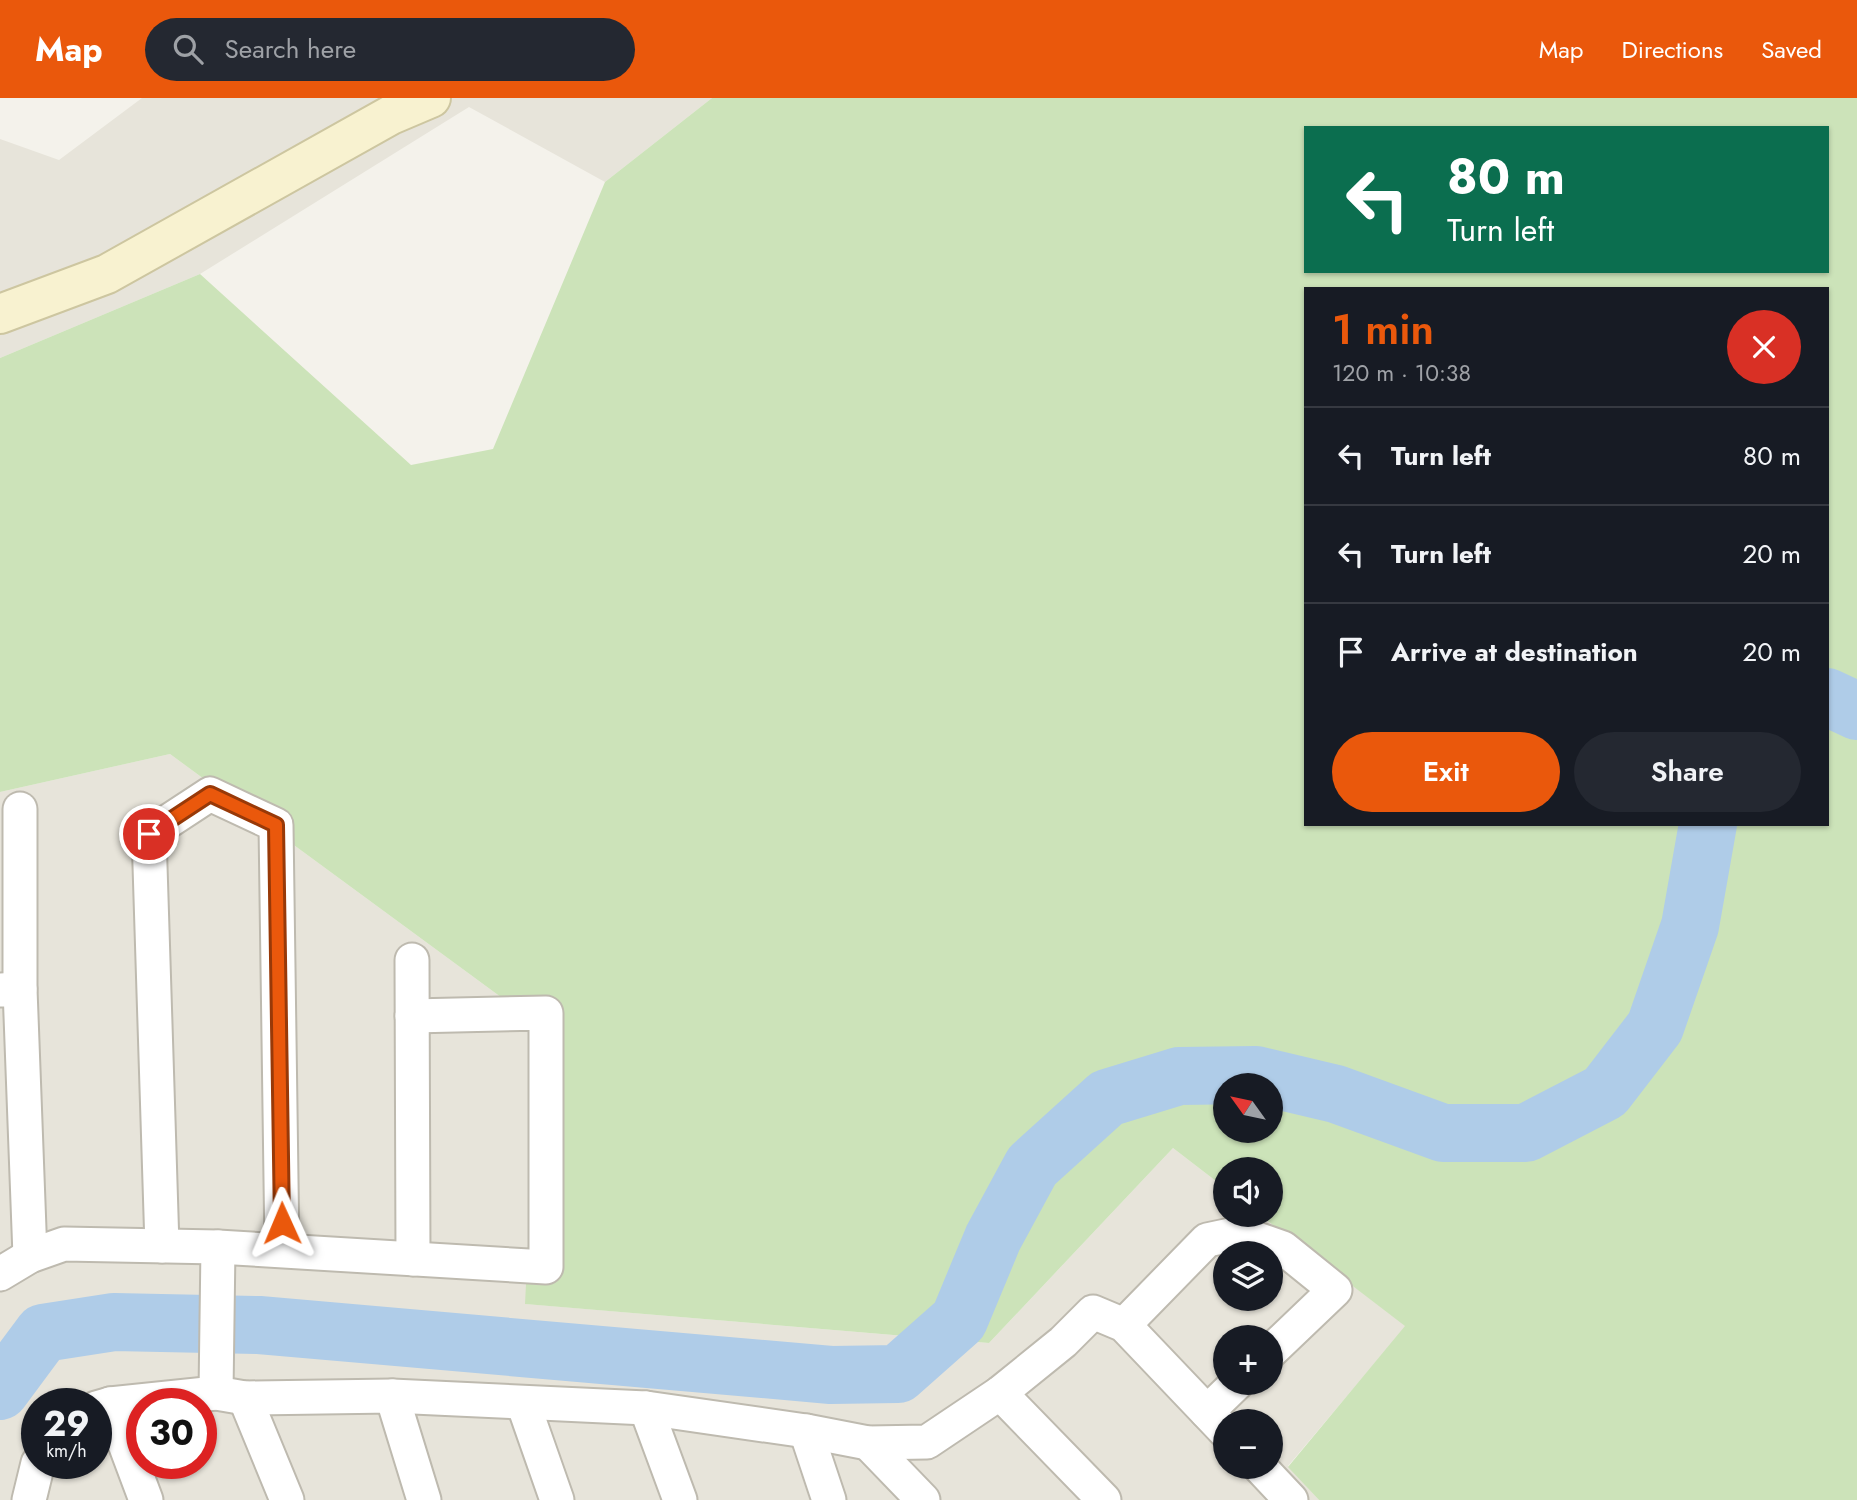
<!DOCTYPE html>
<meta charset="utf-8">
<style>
:root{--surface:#171b24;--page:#242831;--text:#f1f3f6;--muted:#9ea1a6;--line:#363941;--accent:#ea580c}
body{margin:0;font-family:Jost,sans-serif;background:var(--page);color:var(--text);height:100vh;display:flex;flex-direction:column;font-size:26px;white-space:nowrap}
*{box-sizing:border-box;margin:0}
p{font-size:23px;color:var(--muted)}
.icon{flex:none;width:38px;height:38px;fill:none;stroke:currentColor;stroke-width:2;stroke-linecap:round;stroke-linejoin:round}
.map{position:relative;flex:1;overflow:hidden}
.panel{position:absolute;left:1304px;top:189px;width:525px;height:539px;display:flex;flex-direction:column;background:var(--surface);border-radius:0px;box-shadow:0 2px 5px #0004}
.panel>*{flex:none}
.banner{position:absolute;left:1304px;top:28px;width:525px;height:147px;border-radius:0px;box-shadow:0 2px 5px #0004;background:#0b6e4f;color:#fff;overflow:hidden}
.needle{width:46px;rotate:303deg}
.fabs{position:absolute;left:1213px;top:975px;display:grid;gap:14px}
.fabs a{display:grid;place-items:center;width:70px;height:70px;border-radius:50%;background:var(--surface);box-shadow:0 2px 5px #0004;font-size:35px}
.speed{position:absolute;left:21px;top:1290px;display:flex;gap:14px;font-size:35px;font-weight:700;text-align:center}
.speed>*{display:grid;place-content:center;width:91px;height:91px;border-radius:50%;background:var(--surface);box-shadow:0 2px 5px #0004;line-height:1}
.speed small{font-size:18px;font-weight:400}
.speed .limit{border:10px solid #d22;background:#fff;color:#111}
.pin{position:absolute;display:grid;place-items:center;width:60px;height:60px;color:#fff;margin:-30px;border:4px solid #fff;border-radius:50%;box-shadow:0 2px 7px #0007}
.me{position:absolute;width:77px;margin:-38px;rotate:359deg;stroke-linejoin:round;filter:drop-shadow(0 0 5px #0008)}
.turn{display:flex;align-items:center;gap:24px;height:147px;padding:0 28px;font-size:32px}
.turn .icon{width:91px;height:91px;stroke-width:2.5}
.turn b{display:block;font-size:49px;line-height:60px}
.round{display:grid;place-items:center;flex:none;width:74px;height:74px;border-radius:37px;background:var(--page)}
.summary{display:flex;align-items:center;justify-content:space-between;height:119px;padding:0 28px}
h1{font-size:42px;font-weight:600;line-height:52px;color:var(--accent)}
.action{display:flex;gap:14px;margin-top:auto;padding:14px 28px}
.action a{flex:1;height:80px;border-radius:42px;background:var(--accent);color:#fff;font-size:28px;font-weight:600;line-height:80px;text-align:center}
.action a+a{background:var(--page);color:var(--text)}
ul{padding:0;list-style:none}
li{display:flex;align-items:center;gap:21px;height:98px;padding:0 28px;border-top:2px solid var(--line)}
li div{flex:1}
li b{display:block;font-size:26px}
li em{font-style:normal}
header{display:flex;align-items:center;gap:42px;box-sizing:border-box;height:98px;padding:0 35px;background:var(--accent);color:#fff}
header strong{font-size:33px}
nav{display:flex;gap:38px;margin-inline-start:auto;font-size:24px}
.search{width:490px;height:63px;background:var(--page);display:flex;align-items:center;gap:18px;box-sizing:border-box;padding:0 24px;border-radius:38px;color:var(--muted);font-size:26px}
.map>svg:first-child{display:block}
</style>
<header>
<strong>Map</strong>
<div class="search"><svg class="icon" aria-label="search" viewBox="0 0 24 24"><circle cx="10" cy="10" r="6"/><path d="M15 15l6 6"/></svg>Search here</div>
<nav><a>Map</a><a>Directions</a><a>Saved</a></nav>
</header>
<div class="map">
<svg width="1857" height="1402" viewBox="0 0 1857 1402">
<rect width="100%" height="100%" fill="#f4f2eb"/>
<g fill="#e7e4da" fill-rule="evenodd">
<polygon points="142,0 712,0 605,84 469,9 200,176 0,260 0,41 59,62"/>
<path d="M 170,656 L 539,927 L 526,1206 L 989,1245 L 1173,1050 L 1225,1090 L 1225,1116 L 1260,1117 L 1406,1228 L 1288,1368 L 1319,1402 L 0,1402 L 0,694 ZM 1225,1155 L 1270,1155 L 1270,1200 L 1225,1200 ZM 1225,1239 L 1270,1239 L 1270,1284 L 1225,1284 ZM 37,1306 L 96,1306 L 96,1365 L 37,1365 ZM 142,1306 L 201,1306 L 201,1365 L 142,1365 ZM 1225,1323 L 1270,1323 L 1270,1368 L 1225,1368 Z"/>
</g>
<path fill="#cce3b9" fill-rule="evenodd" d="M 712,0 L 1857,0 L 1857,1402 L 1319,1402 L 1288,1369 L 1405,1228 L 1260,1117 L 1270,1116 L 1270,1071 L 1225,1071 L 1225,1090 L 1173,1050 L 989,1245 L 525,1206 L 539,927 L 170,656 L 0,694 L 0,260 L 200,176 L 411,367 L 493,351 L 605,84 ZM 1306,30 L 1827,30 L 1827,173 L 1306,173 ZM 1306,191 L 1827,191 L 1827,726 L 1306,726 ZM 1225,987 L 1270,987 L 1270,1032 L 1225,1032 Z"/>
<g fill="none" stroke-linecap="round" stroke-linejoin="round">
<g stroke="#afcce8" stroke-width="58">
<polyline points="1827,599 1857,613"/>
<polyline points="0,1293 43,1235 114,1224 259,1227 831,1277 898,1276 959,1222 993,1140 1032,1068 1107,1000 1179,978 1256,977 1336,996 1443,1035 1526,1035 1605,994 1655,929 1690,828 1708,726"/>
</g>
<defs>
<g id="street">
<polyline points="412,862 413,1161"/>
<polyline points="20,891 20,711"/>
<polyline points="0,892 20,891 30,1158"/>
<polyline points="162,1148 149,736 210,696 276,727 282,1152"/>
<polyline points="0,1176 30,1158 64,1146 218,1149 546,1169 546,915 412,918"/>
<polyline points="1124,1227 1207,1142 1240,1135 1283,1150 1335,1192 1270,1254"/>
<polyline points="216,1295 218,1149"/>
<polyline points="1000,1295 1104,1402"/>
<polyline points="392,1298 424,1402"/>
<polyline points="245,1300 287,1402"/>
<polyline points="523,1305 557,1402"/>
<polyline points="110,1306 146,1402"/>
<polyline points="96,1310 110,1306 216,1295 245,1300 392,1298 646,1310 806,1333 868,1345 927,1344 1000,1295 1063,1244 1093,1214 1124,1227 1225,1333"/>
<polyline points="646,1310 680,1402"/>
<polyline points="1207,1314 1238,1284"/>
<polyline points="806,1333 829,1402"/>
<polyline points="868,1345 923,1402"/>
<polyline points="1259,1368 1291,1402"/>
<polyline points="29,1402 38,1365"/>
</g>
<polyline id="secondary" points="0,216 107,176 391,17 431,0"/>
</defs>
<use href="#street" stroke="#bebaaf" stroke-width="37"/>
<use href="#secondary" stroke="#cdc6a0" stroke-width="42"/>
<use href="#street" stroke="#fff" stroke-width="33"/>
<use href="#secondary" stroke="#f8f2d0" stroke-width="38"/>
</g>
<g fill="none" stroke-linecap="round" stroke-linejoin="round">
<defs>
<polyline id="route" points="149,736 210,696 276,727 282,1125"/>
</defs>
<use href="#route" stroke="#983908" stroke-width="18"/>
<use href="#route" stroke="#ea580c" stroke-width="12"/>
</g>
</svg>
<div class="fabs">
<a><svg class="needle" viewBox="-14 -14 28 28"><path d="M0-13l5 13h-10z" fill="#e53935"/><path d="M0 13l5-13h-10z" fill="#9ea1a6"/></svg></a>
<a><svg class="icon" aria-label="sound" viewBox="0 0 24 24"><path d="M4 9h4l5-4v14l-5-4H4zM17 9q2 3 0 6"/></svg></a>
<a><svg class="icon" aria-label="layers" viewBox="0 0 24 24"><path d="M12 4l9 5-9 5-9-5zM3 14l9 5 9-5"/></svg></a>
<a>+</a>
<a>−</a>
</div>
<div class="speed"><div>29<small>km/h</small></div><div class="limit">30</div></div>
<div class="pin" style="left:149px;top:736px;background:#d93025"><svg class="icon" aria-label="arrive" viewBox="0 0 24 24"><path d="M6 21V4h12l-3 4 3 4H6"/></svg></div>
<svg class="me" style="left:282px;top:1125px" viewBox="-20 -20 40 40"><path d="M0-17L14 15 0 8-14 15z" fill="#ea580c" stroke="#fff" stroke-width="4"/></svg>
<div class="banner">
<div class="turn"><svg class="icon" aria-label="left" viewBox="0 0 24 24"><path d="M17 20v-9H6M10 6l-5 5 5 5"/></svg><div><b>80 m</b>Turn left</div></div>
</div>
<section class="panel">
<div class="summary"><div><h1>1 min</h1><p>120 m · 10:38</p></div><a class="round" style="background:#d93025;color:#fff"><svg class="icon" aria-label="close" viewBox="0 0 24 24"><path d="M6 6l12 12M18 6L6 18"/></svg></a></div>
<ul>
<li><svg class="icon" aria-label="left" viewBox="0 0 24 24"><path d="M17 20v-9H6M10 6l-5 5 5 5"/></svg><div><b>Turn left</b></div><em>80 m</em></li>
<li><svg class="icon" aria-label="left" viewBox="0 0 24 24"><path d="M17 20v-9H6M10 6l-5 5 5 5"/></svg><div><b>Turn left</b></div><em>20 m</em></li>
<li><svg class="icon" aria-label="arrive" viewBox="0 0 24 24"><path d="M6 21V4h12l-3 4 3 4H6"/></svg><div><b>Arrive at destination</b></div><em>20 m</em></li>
</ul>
<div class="action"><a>Exit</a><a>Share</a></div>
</section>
</div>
